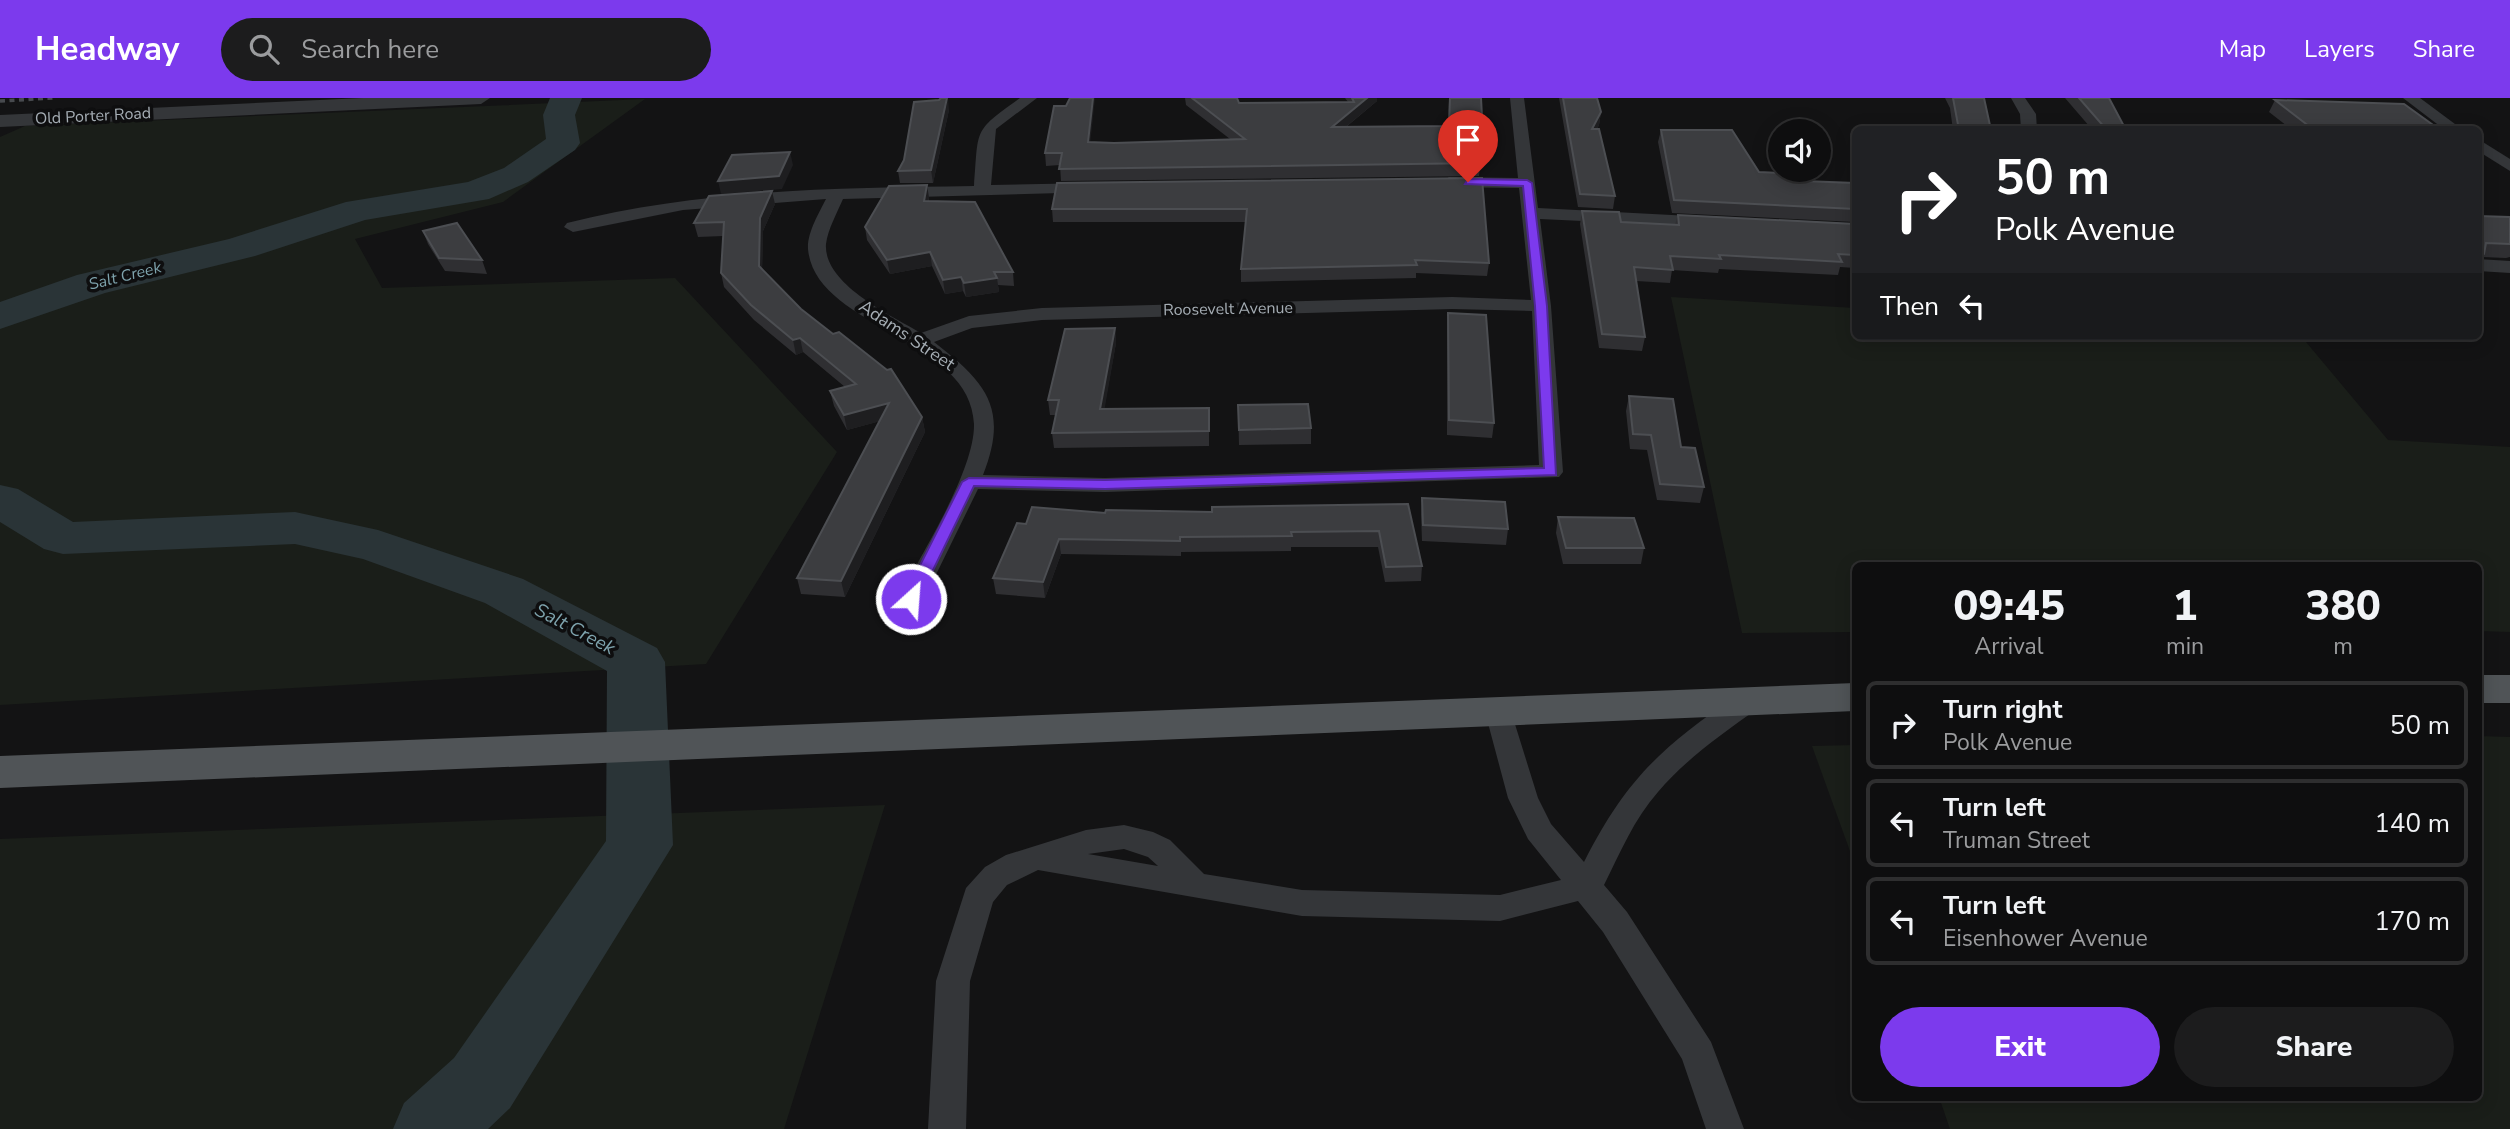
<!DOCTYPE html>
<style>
:root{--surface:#0e0e0f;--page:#1c1c1d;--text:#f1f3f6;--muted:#9b9c9e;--line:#2e2e2f;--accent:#7c3aed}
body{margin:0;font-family:"Nunito Sans",sans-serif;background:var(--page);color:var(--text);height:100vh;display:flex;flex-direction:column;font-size:26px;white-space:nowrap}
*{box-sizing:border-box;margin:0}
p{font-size:23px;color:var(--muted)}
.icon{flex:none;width:38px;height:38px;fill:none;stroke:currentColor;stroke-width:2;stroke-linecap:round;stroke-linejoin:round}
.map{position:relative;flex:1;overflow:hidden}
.drawer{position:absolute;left:1852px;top:464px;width:630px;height:539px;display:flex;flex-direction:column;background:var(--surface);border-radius:10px;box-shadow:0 4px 18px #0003,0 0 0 2px var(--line)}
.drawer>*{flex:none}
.guide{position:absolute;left:1852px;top:28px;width:630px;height:214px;border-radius:10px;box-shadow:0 4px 18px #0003,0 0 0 2px var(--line);background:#202124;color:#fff;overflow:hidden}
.controls{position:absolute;left:1768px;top:21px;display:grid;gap:14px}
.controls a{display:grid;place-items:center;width:63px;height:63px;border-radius:50%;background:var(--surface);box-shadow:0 4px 18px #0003,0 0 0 2px var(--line);font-size:35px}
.pin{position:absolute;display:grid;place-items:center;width:60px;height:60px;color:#fff;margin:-72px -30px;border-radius:50% 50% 50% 0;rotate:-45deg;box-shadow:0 0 7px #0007}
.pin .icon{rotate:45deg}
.me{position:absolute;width:77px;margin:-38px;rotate:26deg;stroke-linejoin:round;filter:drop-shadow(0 0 5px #0008)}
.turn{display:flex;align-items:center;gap:24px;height:147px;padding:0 28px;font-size:32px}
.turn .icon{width:91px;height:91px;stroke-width:2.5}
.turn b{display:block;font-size:49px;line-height:60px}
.then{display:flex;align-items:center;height:66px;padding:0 28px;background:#0003;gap:14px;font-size:26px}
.eta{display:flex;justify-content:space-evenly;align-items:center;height:119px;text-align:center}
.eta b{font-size:42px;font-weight:800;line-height:49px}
.action{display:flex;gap:14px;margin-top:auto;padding:14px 28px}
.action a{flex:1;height:80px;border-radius:42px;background:var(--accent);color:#fff;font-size:28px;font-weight:800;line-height:80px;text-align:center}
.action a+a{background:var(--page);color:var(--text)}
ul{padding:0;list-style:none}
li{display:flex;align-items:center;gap:21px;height:88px;margin:0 14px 10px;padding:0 14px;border:4px solid var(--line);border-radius:10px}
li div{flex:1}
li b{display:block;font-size:26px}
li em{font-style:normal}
header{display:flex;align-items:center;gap:42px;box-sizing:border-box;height:98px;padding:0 35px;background:var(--accent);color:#fff}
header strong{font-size:33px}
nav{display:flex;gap:38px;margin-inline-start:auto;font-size:24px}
.search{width:490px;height:63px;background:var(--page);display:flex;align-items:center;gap:18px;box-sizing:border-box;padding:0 24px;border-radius:38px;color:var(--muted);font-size:26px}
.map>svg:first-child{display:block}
</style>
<header>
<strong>Headway</strong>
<div class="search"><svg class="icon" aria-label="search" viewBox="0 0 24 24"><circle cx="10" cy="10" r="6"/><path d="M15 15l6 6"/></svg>Search here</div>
<nav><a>Map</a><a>Layers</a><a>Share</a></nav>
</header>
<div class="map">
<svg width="2510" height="1031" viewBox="0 0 2510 1031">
<rect width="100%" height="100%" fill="#131314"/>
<g fill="#1a1e19">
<polygon points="645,1 503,104 355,141 382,190 675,180 837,354 706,566 0,607 0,39 25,28"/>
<polygon points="1671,199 1855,210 1855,238 2301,238 2388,342 2510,349 2510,534 2478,533 2478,467 1855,467 1855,534 1742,535"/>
<polygon points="2478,638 2510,639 2510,1031 1950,1031 1939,999 2478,999"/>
<polygon points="1855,647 1855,767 1812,648"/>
<polygon points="885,707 784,1031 0,1031 0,741"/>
</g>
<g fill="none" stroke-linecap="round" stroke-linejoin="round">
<g fill="#2a3437" fill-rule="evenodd">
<polygon points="550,0 582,0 575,17 580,45 575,52 528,84 489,101 365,122 255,158 105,195 0,231 0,204 77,177 229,141 346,104 468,84 504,70 546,41 543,17"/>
<polygon points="0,387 18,391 73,424 295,414 378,432 523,481 657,550 665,564 673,747 510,1010 488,1031 393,1031 404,1005 454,960 606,743 607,573 485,505 363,461 295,446 63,456 44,451 0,424"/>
</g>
<g fill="#343639" fill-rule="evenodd">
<path d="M 1020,0 L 1037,0 L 996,31 L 991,87 L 1092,85 L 1098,86 L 1098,94 L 843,101 C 837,115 828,131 826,146 C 823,186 892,218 921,235 L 969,218 L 1042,210 L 1452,199 L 1531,202 L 1519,90 L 1449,89 L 1441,84 L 1449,79 L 1518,80 L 1510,0 L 1524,0 L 1538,110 L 1710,119 L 1719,124 L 1710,129 L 1540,121 L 1551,208 L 1563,374 L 1559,379 L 1105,394 L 978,391 L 924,501 L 920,507 L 902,507 L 898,501 C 920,458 975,373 974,326 C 971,239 815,230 808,151 C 807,135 819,115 826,101 L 683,112 L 573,134 L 564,129 L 567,125 C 701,91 837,90 974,88 C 979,30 972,34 1020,0 ZM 1452,211 L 1532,213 L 1539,367 L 1105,380 L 983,377 C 1009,311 987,285 934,244 L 972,230 L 1042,222 Z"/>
<polygon points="2011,0 2025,0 2036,16 2037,32 2021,32 2020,16"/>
<polygon points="2403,0 2420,0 2463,32 2445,32"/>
<polygon points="2478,41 2510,61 2510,73 2478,53"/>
<polygon points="2478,161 2510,163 2510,175 2478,173"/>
<path d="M 1747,594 L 1757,597 L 1761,604 L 1757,611 C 1722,636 1686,661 1658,694 C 1634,721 1620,755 1604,787 L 1627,814 L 1711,944 L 1744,1031 L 1706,1031 L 1682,961 L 1603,834 L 1578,803 L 1500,823 L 1302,818 L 1038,772 L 1007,787 L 993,804 L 970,883 L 966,1031 L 928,1031 L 936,883 L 966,790 L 985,769 L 1006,757 L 1086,732 L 1124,727 L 1153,734 L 1170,742 L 1204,776 L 1302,792 L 1500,797 L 1561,782 L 1528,741 L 1508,700 L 1485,614 L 1489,607 L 1499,604 L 1509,607 L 1538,700 L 1551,726 L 1584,764 C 1627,680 1660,651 1737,597 ZM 1124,751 L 1148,759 L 1158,768 L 1088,756 Z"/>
</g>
<polygon fill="#343639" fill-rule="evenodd" points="363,0 490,0 481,6 0,29 0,17"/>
<g fill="#505457" fill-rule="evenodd">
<rect x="2478" y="577" width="32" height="28"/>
<polygon points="1855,585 1855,613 0,690 0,658"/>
</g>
<polyline stroke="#474a4e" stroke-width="3.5" stroke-dasharray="5 4.5" stroke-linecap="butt" points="0,3 53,0"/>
</g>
<g fill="#2f2f32">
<polygon points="1185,0 1237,0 1239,5 1348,4 1345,0 1377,0 1377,3 1346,29 1448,28 1449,0 1481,0 1484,56 1483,68 1480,68 1479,78 1061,83 1060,67 1046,68 1045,55 1090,44 1114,45 1230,41 1186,7"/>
<polygon points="1559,0 1597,0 1601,14 1599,27 1597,31 1615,98 1613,111 1578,109"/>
<polygon points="1945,0 1984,0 1991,32 1953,32 1950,10"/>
<polygon points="2065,0 2109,0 2126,32 2084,32 2085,29 2090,29"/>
<polygon points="939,2 949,12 933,85 900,85 898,73"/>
<polygon points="2275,2 2440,32 2292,32 2269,14"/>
<polygon points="1661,32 1759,74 1803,83 1855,85 1855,124 1672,115 1658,44"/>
<polygon points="1482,80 1489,165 1487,178 1416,175 1416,180 1241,184 1241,171 1246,124 1053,124 1052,111"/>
<polygon points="927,87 929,100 929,104 1013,174 1014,188 998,187 999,194 966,199 963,193 945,196 932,168 890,176 867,142 865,129"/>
<polygon points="775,106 763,133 762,171 801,211 922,319 925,334 845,499 801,496 797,480 880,323 847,332 834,308 830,293 845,289 803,254 796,257 754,222 724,189 721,175 723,138 698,139 694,125"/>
<polygon points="1582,113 1621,124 1675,127 1678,117 1855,126 1855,170 1840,169 1838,177 1719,171 1718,175 1672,172 1670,185 1636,183 1645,239 1642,253 1599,250 1580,126"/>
<polygon points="2478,118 2510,119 2510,159 2506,160 2482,159 2478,165"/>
<polygon points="423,133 482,162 487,176 445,173 428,146"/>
<polygon points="1448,215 1494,325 1492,340 1447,337 1447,230"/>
<polygon points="1115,230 1116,245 1104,311 1209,310 1209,348 1054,350 1052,335 1056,317 1050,317 1048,302"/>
<polygon points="1629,298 1681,349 1704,389 1700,405 1657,402 1647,352 1630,351 1626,313"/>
<polygon points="1238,307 1311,330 1311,346 1239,347"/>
<polygon points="1422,400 1508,431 1506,447 1422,443 1421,416"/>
<polygon points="1408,406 1422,468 1421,483 1385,484 1378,449 1291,449 1291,453 1181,454 1181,458 1061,456 1045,500 996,496 993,480 1026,426 1105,415 1212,414"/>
<polygon points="1558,419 1644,450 1641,466 1563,466 1556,435"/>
</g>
<g fill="#1e1e20">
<polygon points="948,0 949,12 933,85 931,72"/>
<polygon points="1093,0 1095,0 1089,56 1088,44"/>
<polygon points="1367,0 1377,0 1377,3 1331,41 1332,29"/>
<polygon points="1601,14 1599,27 1590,44 1592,31"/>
<polygon points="790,54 793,67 782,91 721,96 718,83"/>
<polygon points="927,87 929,100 926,117 924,103"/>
<polygon points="772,93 775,106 763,133 762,182 759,168 760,120"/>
<polygon points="930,154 932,168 890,176 887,162"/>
<polygon points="2484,156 2478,165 2478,157"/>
<polygon points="961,179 963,193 945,196 943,182"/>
<polygon points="997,180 999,194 966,199 964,185"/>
<polygon points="1115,230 1116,245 1102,326 1100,311"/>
<polygon points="800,240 803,254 796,257 793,242"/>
<polygon points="889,305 892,320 847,332 844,317"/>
<polygon points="922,319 925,334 845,499 841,483"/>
<polygon points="1059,441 1061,456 1045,500 1043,484"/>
</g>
<g fill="#3c3d40" stroke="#4c4e52" stroke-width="2">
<polygon points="941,0 947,0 931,72 898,73 904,62 914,4 939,2"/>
<polygon points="1070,0 1093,0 1088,44 1114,45 1245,41 1192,0 1237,0 1239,5 1354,4 1352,0 1367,0 1332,29 1449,28 1450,0 1481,0 1484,56 1480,55 1481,65 1059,71 1062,55 1045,55 1054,8 1066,8"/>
<polygon points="1563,0 1597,0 1601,14 1592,31 1599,31 1615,98 1580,96"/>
<polygon points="1953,0 1984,0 1991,32 1959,32"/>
<polygon points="2079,0 2109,0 2126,32 2086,32 2085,29 2106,31"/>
<polygon points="2275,2 2404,6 2440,32 2314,32"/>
<polygon points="1661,32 1732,32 1759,74 1800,76 1803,83 1855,85 1855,111 1674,102"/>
<polygon points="790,54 779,78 718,83 732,57"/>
<polygon points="1482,80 1489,165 1415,162 1417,167 1241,171 1247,111 1052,111 1057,85"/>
<polygon points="927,87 924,103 975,104 1013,174 994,174 997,180 964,185 961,179 943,182 930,154 887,162 865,129 889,88"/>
<polygon points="772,93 760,120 759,168 801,211 833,236 839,234 887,272 891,271 922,319 841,483 797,480 889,305 844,317 830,293 856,286 800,240 793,242 751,207 721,175 724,124 694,125 709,98"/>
<polygon points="1582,113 1619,114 1621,124 1679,127 1678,117 1855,126 1855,157 1838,156 1842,164 1719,157 1721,161 1670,158 1673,172 1634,169 1645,239 1602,236"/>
<polygon points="2478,118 2510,119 2510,146 2486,145 2484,156 2478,157"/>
<polygon points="457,125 482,162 439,160 423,133"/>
<polygon points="1448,215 1486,217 1494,325 1449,322"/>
<polygon points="1115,230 1100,311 1209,310 1209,333 1052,335 1059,302 1048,302 1065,231"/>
<polygon points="1629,298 1673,301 1681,349 1695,350 1704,389 1660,386 1651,337 1633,336"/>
<polygon points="1308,306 1311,330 1239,332 1238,307"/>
<polygon points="1422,400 1505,404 1508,431 1423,427"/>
<polygon points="1408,406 1422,468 1386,469 1379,433 1291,434 1292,438 1180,439 1180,443 1059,441 1043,484 993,480 1017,425 1026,426 1032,409 1105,415 1106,412 1212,414 1212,409"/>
<polygon points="1558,419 1634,420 1644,450 1566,450"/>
</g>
<polygon fill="#7c3aed" stroke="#51269a" stroke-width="2" points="1468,81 1527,82 1532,85 1547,208 1556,377 1105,391 974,388 919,501 917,505 905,505 903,501 962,384 969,380 1105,382 1544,370 1535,208 1523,88 1465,86"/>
<g text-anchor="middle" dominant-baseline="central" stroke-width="7" stroke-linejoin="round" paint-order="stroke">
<g font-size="16" fill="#a5adb4" stroke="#0e0e0f">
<text transform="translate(93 18) rotate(-3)">Old Porter Road</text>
<text transform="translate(1228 211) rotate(-1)">Roosevelt Avenue</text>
</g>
<g font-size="16" font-style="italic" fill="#7ea3ad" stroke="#0e0e0f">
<text transform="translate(125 178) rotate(-14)">Salt Creek</text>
</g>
<g font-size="18" fill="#a5adb4" stroke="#0e0e0f">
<text transform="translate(907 237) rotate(34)">Adams Street</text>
</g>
<g font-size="19" font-style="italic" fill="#7ea3ad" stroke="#0e0e0f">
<text transform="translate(575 531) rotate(28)">Salt Creek</text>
</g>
</g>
</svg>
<div class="controls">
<a><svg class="icon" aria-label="sound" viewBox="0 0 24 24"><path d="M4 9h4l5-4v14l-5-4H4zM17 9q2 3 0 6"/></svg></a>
</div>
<div class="pin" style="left:1468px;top:84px;background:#d93025"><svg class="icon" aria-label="arrive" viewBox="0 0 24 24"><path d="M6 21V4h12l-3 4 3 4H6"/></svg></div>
<svg class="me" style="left:911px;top:501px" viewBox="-20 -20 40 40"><circle r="17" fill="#7c3aed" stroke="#fff" stroke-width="3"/><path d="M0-11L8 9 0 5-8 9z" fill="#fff"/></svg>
<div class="guide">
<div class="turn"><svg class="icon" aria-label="right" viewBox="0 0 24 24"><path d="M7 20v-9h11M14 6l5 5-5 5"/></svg><div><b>50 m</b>Polk Avenue</div></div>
<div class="then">Then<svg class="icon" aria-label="left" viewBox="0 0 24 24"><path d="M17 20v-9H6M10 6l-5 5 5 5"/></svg></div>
</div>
<section class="drawer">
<div class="eta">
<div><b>09:45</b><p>Arrival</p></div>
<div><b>1</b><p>min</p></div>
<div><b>380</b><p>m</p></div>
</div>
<ul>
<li><svg class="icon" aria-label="right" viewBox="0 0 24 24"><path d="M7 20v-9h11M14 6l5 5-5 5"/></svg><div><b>Turn right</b><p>Polk Avenue</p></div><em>50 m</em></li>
<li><svg class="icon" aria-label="left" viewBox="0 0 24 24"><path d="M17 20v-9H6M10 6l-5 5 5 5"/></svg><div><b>Turn left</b><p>Truman Street</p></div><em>140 m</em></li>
<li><svg class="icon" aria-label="left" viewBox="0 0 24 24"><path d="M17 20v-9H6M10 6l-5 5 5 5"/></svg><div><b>Turn left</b><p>Eisenhower Avenue</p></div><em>170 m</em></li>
</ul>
<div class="action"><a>Exit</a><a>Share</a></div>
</section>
</div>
